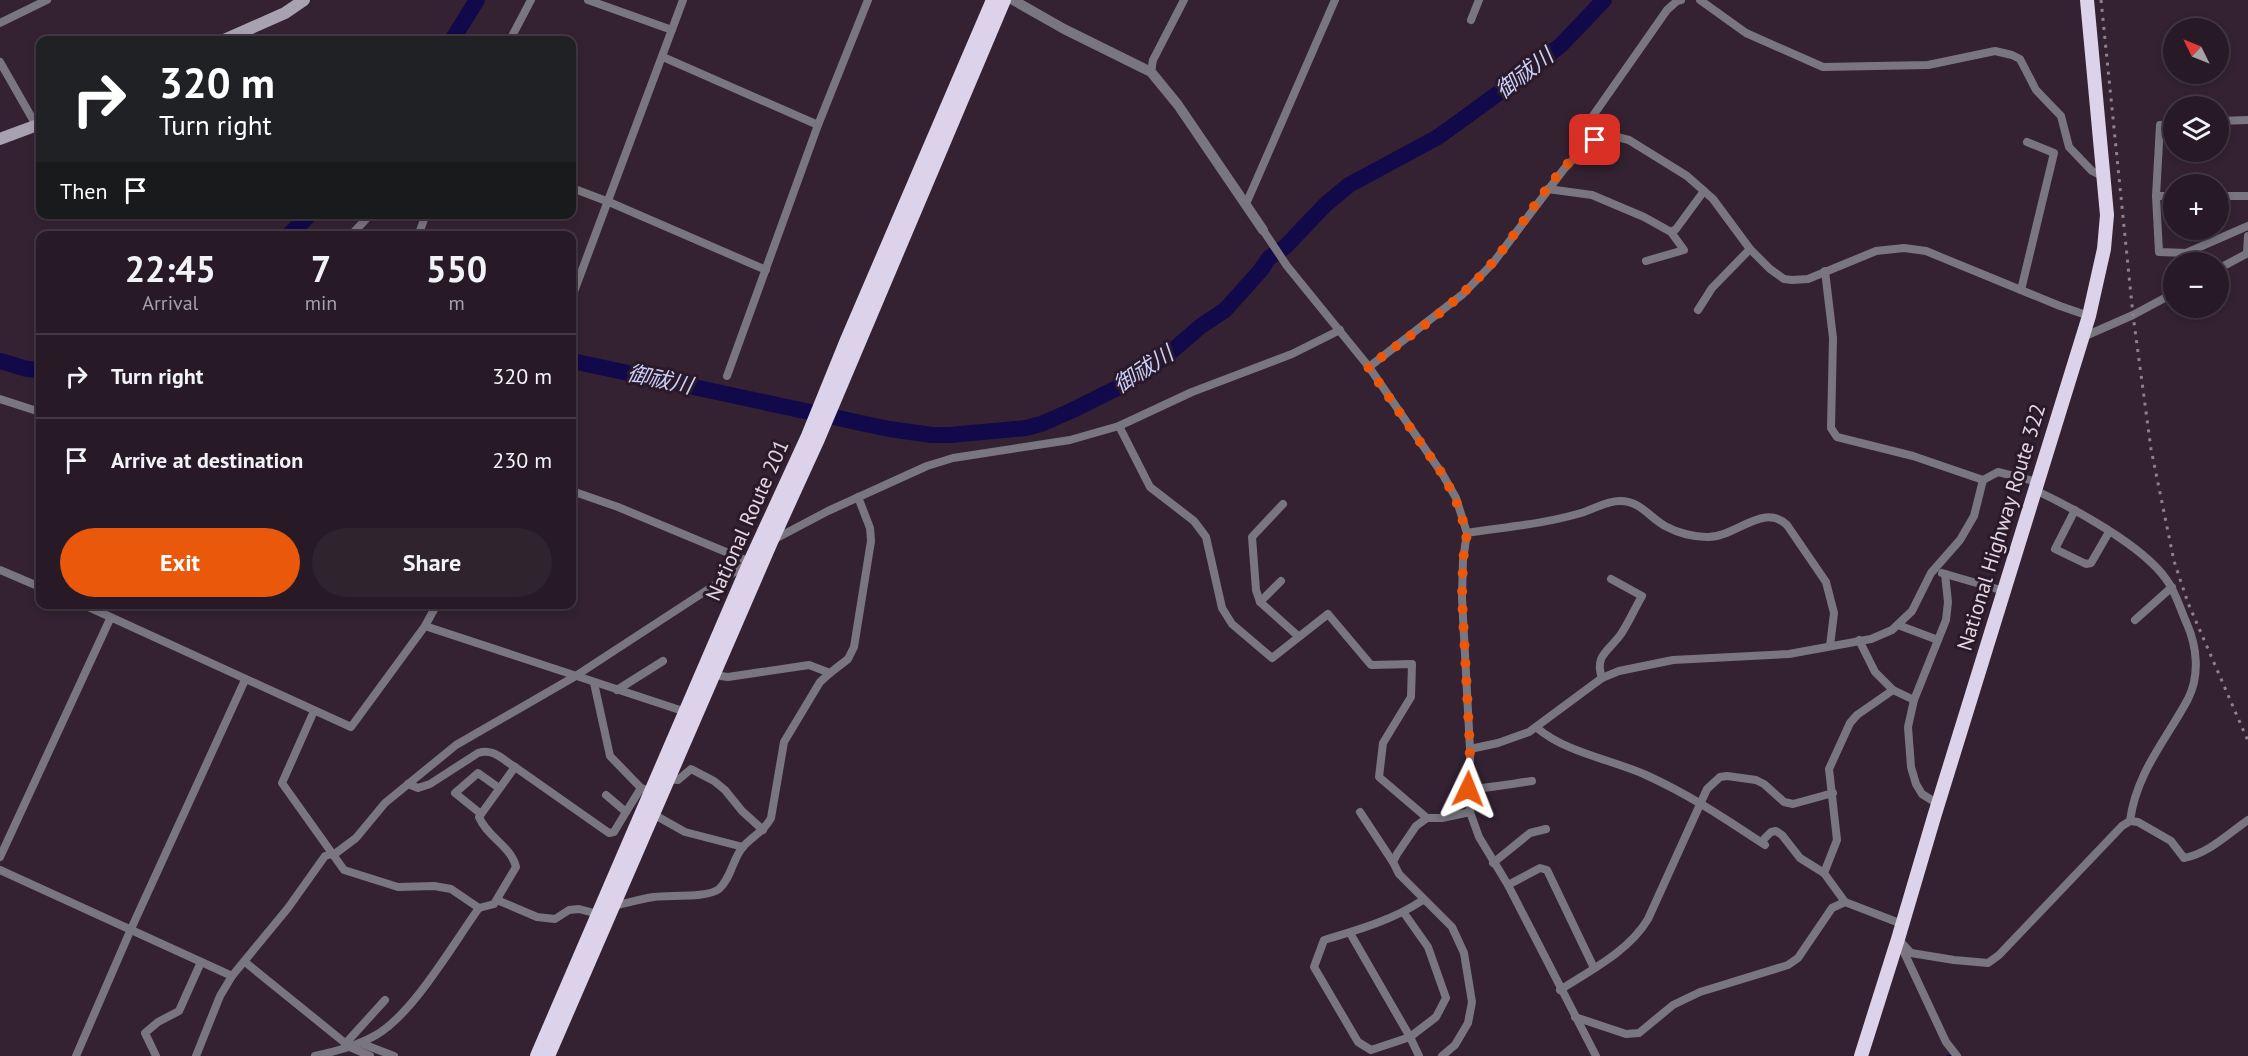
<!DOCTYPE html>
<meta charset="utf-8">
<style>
:root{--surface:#271a26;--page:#2f232e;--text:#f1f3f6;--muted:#a4a1a7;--line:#433843;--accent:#ea580c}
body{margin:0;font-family:"PT Sans","Noto Sans JP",sans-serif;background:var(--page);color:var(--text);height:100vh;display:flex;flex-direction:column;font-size:22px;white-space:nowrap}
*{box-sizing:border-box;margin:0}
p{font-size:20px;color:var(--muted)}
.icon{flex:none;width:33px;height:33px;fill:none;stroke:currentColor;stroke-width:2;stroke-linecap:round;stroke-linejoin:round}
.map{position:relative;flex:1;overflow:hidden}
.sheet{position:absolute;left:36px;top:231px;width:540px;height:378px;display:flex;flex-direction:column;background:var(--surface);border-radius:12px;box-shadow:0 3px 9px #0003,0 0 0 2px var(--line)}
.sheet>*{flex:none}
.hud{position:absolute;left:36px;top:36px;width:540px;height:183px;border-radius:12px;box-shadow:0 3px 9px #0003,0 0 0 2px var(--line);background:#202124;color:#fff;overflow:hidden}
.needle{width:39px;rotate:313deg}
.controls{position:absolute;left:2163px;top:18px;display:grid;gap:12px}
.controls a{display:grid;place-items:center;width:66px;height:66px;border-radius:50%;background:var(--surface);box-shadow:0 3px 9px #0003,0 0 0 2px var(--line);font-size:30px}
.pin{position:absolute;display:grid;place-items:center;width:51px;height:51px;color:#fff;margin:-26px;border-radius:12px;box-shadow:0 3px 9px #0006}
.me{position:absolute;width:66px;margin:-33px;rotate:2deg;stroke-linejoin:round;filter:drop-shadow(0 0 4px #0008)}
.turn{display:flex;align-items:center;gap:21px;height:126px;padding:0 24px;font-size:27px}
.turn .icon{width:78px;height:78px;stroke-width:2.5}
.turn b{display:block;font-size:42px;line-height:51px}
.then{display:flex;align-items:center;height:57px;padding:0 24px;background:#0003;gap:12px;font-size:22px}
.eta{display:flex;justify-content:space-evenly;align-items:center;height:102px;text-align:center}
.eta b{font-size:36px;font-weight:700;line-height:42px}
.action{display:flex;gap:12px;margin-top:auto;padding:12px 24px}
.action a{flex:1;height:69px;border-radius:36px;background:var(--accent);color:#fff;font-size:24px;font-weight:700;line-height:69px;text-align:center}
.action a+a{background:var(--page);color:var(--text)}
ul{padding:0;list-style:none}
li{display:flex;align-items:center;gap:18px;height:84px;padding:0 24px;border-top:2px solid var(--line)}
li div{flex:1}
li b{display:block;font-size:22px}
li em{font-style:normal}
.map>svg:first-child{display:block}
</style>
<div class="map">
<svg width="2248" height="1056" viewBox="0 0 2248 1056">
<rect width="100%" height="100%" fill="#342232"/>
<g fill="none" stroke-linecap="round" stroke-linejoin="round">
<polyline stroke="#11094a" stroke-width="3" points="1948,1056 1952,1056"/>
<g stroke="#11094a" stroke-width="16">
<polyline points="452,40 477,0"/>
<polyline points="288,236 310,214"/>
<polyline points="0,361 27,369 40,370"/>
<polyline points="572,361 889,429 932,435 950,435 1026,428 1041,424 1073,410 1117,388 1166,356 1201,326 1225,310 1260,271 1269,258 1285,247 1326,204 1349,185 1438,137 1507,87 1561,45 1604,0"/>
</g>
<g stroke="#7a7680" stroke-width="8">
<polyline points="588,0 672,30"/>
<polyline points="1700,0 1746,33 1823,67 1928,65 1995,51 2012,55 2020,59 2036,90 2061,116 2069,147 2092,171 2104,177"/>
<polyline points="1471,20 1479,0"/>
<polyline points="0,23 47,0"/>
<polyline points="510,40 531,0"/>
<polyline points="663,57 818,125"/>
<polyline points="0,62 36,125"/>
<polyline points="1151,72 1153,60 1184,0"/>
<polyline points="2218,121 2248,120"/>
<polyline points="2174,124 2160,125 2156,196 2159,252 2186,253 2248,226"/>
<polyline points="1595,140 1590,120 1667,10 1677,1 1681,0"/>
<polyline points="572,188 609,202 766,270"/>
<polyline points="1548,189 1592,195 1644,217 1671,232 1676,229 1704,191"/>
<polyline points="2156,196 2174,196"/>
<polyline points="2218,196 2248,196"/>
<polyline points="1246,204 1335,0"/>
<polyline points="1263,230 1287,266 1369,367 1443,475 1456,498 1467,533 1463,560 1462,598 1470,749 1470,812 1479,837 1508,885 1596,1056"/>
<polyline points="350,236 371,214"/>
<polyline points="418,236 426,214"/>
<polyline points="2247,253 2248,236"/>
<polyline points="1646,261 1684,250 1671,232"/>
<polyline points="2218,269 2248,253"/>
<polyline points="1825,271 1833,338 1831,428 1837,437 1913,456 1983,480 1998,472 2038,482"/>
<polyline points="2021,290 2054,153 2027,142"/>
<polyline points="572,297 683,0"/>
<polyline points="1698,310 1712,288 1750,249"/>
<polyline points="2083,337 2133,315 2174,293"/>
<polyline points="1369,367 1463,294 1493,263 1564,169 1587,145 1602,137 1609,135 1629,140 1687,176 1713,199 1750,249 1770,269 1784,279 1792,280 1808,279 1876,251 1904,248 1926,251 2060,306 2089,316"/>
<polyline points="727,376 818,125 868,0"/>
<polyline points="0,399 40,412"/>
<polyline points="1119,426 1150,487 1194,521 1206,537 1222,608 1232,624 1272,658 1328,614 1371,665 1412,664 1411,697 1383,743 1379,777 1427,818"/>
<path d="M 2035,490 C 2073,508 2142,545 2166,579 C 2176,592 2180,609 2187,624 C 2197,647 2200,675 2188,699 C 2166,740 2136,773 2130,821"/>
<polyline points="572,491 618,507 750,562"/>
<polyline points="1283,504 1252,537 1256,590 1260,602 1298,636"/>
<polyline points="2075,510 2055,549 2086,564 2091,563 2109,532"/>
<path d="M 1467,533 C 1505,527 1544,524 1581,513 C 1594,509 1606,501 1620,501 C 1642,501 1650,519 1667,527 C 1678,533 1694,537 1707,537 C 1735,538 1763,502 1787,525 L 1826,582 L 1834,613 L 1830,646"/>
<polyline points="773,540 828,511 927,466 953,458 1070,440 1119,426 1192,392 1292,354 1340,330"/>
<polyline points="0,570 40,587"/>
<polyline points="1942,573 2004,591"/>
<polyline points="1260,602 1281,581"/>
<polyline points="82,604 351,727 425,626 437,604"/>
<polyline points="2135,620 2172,587"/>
<polyline points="1898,625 1938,640"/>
<polyline points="425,626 686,712"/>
<polyline points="713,675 728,677 809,665 830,673 848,659 854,647 871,541 870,528 858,497"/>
<path d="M 1602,678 C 1594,655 1609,651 1621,634 C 1629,622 1635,608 1642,596 L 1611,579"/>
<polyline points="594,683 610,756 641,788 651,792"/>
<polyline points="617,690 663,661"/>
<polyline points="1893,690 1914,700 1946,620 1948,602 1945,574"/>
<polyline points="1914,700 1908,727 1911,767 1916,784 1922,794 1938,804"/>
<polyline points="314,711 282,783 344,870 398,887 434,886 451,889 479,908"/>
<path d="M 1537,728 C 1567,753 1610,759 1646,775 C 1690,795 1724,818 1765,845"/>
<polyline points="1470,749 1498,743 1529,732 1602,678 1619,671 1673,660 1789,654 1871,639 1892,630 1912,611 1931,573 1960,540 1974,516 1983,480"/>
<polyline points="668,779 678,780 691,769 714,781 725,790 742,811 763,830"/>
<path d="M 408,784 L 418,788 L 430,784 L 478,753 C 493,748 502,759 515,767"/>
<path d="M 1468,789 C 1490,788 1510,784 1532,781"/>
<polyline points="606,795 626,812 641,788"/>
<polyline points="1360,812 1393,862"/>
<polyline points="481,814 455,793 478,773 499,788"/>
<polyline points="653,814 685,832 743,847"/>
<polyline points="1761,842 1771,832 1776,831 1782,835 1800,858 1824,873"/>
<polyline points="0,857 110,619"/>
<polyline points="1493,863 1530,833 1546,829"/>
<polyline points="0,870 232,976"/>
<polyline points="1508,885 1540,868 1547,870 1594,968"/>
<polyline points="497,900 537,917 555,919 569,910 579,909 598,914"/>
<polyline points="1845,902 1824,873 1837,840 1829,769 1850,723 1857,715 1893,690 1875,672 1859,640"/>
<path d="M 613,906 C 627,903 640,899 654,897 C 670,895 708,898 719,889 C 731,878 732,861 742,848 C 751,837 764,832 771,818 L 784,742 L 820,682 L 830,673"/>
<polyline points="1350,933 1410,1037 1436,1017 1446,998 1428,947 1404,913"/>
<path d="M 1898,939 L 1911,953 L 1954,960 L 1988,963 L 1999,955 L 2122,826 L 2130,821 L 2138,822 L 2171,841 L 2184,858 C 2208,854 2229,833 2248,820"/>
<polyline points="1902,948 1946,1042 1957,1056"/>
<polyline points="245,962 350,1047 370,1056"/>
<path d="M 1560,990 C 1591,970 1629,951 1648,919 L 1707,789 L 1720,777 L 1727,776 L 1756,780 L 1764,784 L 1784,802 L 1793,804 L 1833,793"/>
<polyline points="1575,1017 1626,1034 1639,1033 1673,1005 1700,992 1788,965 1798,958 1832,908 1845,902 1902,924"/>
<polyline points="346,1043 385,1000"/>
<polyline points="360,1043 394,1056"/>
<polyline points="76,1056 131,929 245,680"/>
<polyline points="156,1056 145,1033 158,1022 179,1011 201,962"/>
<polyline points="196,1056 220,996 232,976 288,908 325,856 336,853 356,838 385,803 456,745 574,677 750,562"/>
<path d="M 315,1056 C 336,1051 357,1046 376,1035 C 413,1014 453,944 479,908 L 494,904 L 516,867 C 511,846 487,837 479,817 L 515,767 L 609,833 L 614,832 L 626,812"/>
<path d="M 1419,1056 L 1410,1037 L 1371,1050 L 1358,1042 L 1314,967 L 1324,940 C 1358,930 1393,920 1423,900"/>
<polyline points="1442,1056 1455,1045 1468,1023 1472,1002 1464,953 1452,927 1399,874 1393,862 1397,854 1416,826 1427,818 1442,818 1470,812"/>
</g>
<polyline stroke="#7a7680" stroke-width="10" points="1013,0 1064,29 1151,72 1178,105 1263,230"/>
<g stroke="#a8a1b2" stroke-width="12">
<polyline points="224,40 285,13 304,0"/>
<polyline points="0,139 40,124"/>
</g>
<g stroke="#dcd2ea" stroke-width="14">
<polyline points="537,1056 750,562 808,436 847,340 993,0"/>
<polyline points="548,1056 771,542 818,439 1004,0"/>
<polyline points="1861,1056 1898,939 1934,817 2089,316 2104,249 2107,215 2087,0"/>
</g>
<polyline stroke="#90818e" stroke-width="3" stroke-dasharray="3 6" stroke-linecap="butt" points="2101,0 2133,315 2151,449 2174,561 2188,603 2248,741"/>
</g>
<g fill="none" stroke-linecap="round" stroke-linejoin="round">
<path stroke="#ea580c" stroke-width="10" stroke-dasharray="0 18" d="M 1468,789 L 1470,749 L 1462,598 L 1463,560 L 1467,533 L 1455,498 L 1443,475 L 1368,367 C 1411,335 1457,304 1492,263 C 1524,226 1554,167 1595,140"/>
</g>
<g text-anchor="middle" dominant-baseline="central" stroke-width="6" stroke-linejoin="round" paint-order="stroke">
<g font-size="21" fill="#e3d7e1" stroke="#2a1928">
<text transform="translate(747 520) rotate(-66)">National Route 201</text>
<text transform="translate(2001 527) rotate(-73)">National Highway Route 322</text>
</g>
<g font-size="22" font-style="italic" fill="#c9d0f9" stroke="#2a1928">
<text transform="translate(1524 73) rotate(-38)">御祓川</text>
<text transform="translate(1143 369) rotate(-33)">御祓川</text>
<text transform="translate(660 379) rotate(12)">御祓川</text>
</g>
</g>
</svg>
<div class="controls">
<a><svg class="needle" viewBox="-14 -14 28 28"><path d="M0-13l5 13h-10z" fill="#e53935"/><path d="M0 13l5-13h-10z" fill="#a4a1a7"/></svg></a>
<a><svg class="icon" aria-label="layers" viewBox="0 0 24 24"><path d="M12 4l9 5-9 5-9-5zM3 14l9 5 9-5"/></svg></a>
<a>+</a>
<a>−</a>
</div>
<div class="pin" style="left:1595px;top:140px;background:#d93025"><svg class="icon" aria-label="arrive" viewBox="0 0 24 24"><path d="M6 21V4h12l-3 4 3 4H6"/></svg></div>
<svg class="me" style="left:1468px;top:789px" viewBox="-20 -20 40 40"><path d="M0-17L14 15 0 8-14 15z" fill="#ea580c" stroke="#fff" stroke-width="4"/></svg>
<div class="hud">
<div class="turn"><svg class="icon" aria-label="right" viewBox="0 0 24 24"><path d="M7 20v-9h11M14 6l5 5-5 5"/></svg><div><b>320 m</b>Turn right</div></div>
<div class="then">Then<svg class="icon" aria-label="arrive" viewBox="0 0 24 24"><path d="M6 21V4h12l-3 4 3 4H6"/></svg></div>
</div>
<section class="sheet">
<div class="eta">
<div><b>22:45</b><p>Arrival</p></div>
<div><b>7</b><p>min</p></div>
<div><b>550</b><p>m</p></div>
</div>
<ul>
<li><svg class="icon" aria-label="right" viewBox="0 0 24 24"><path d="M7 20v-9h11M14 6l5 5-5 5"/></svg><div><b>Turn right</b></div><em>320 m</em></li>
<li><svg class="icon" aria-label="arrive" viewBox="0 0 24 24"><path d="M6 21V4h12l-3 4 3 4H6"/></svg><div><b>Arrive at destination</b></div><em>230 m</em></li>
</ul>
<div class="action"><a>Exit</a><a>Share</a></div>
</section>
</div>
